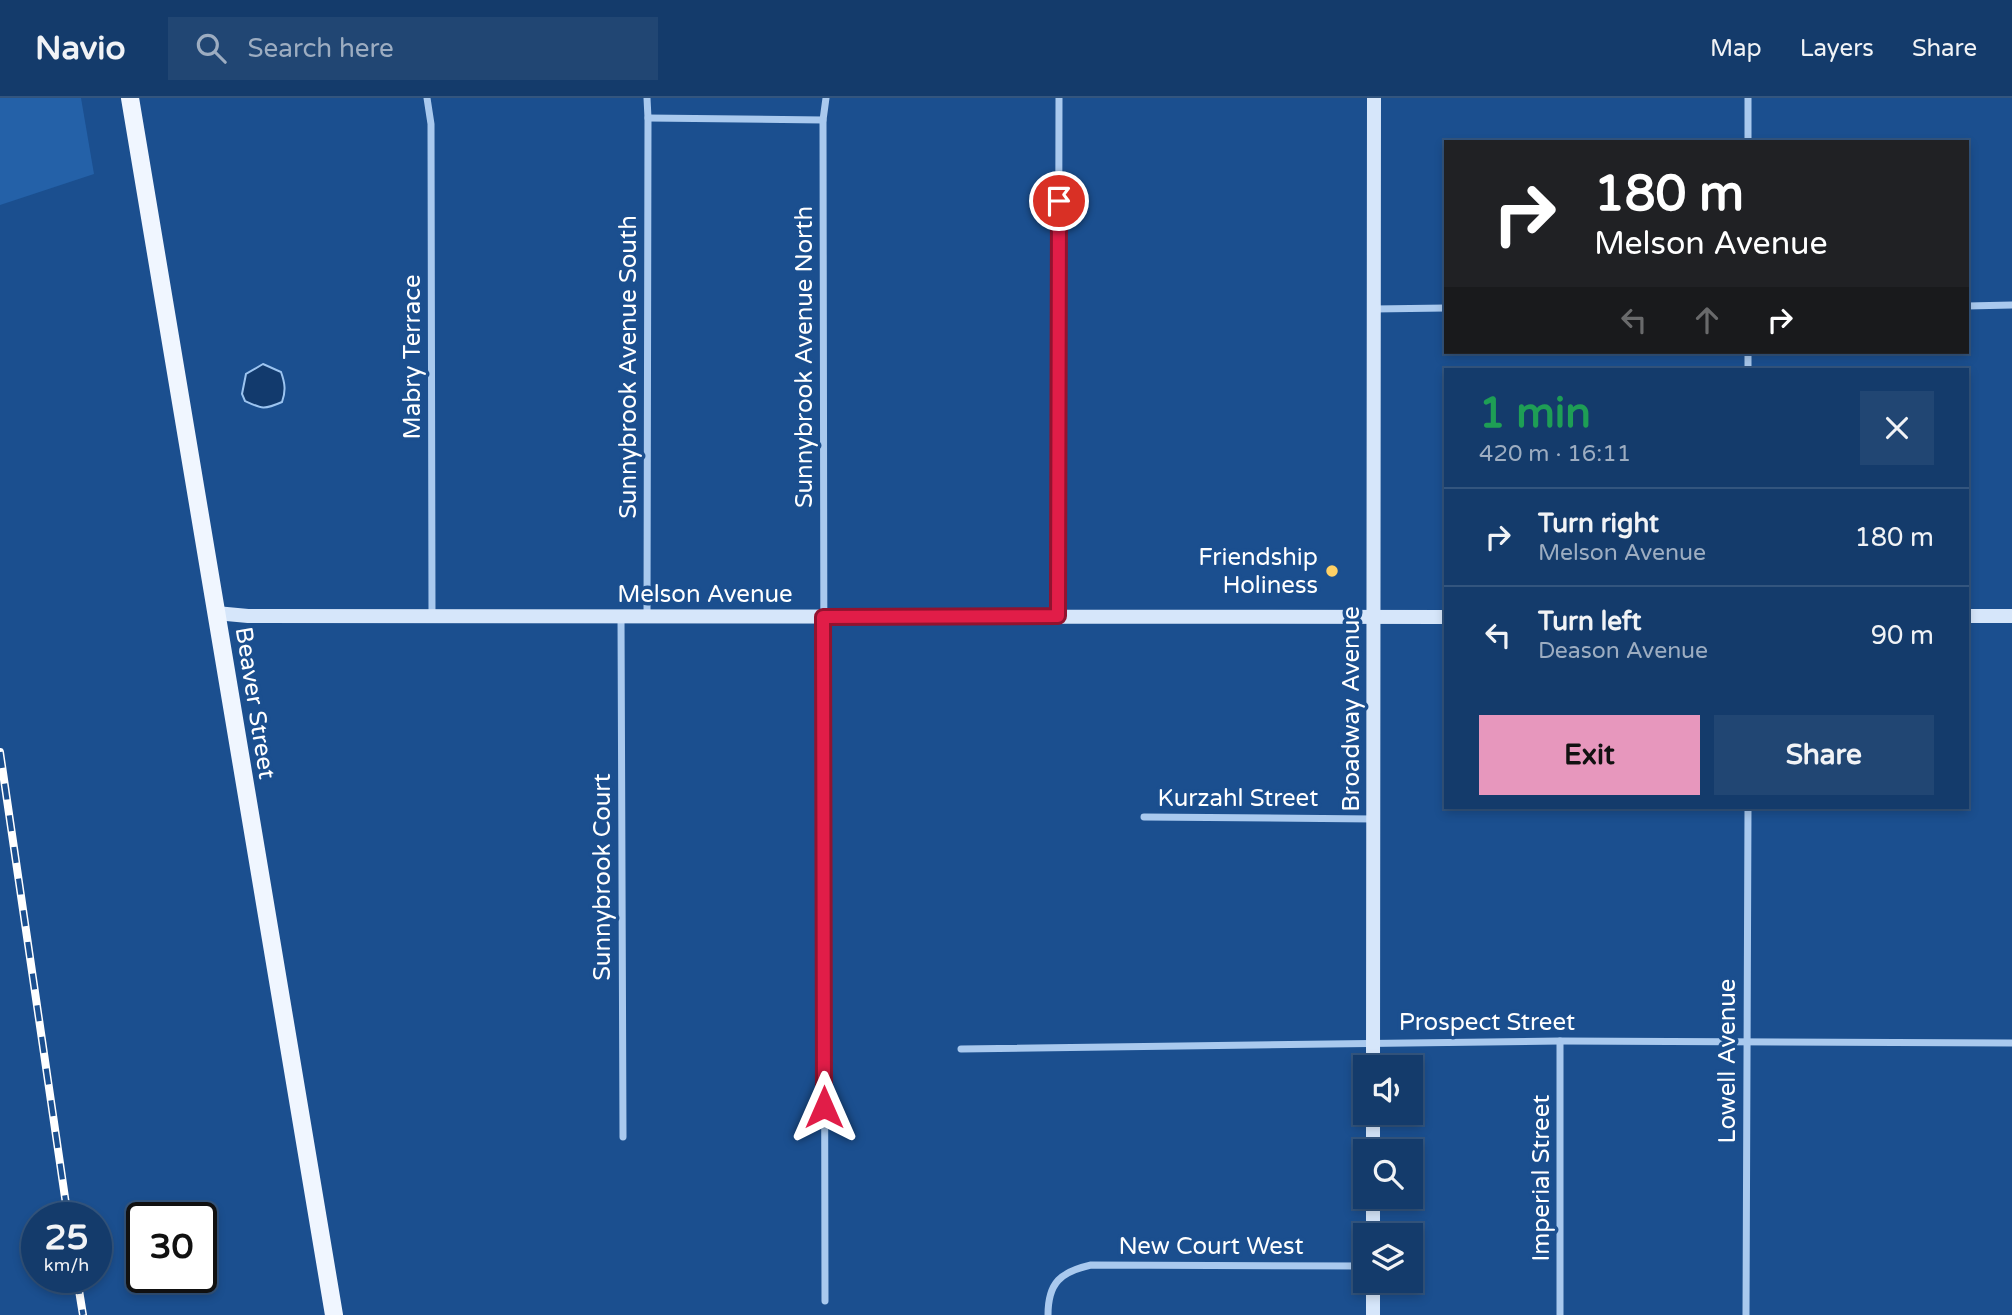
<!DOCTYPE html>
<meta charset="utf-8">
<style>
:root{--surface:#143b6b;--page:#214673;--text:#f1f3f6;--muted:#9dadc1;--line:#33557e;--accent:#e797bd}
body{margin:0;font-family:"Varela Round",sans-serif;background:var(--page);color:var(--text);height:100vh;display:flex;flex-direction:column;font-size:26px;white-space:nowrap}
*{box-sizing:border-box;margin:0}
p{font-size:23px;color:var(--muted)}
.icon{flex:none;width:38px;height:38px;fill:none;stroke:currentColor;stroke-width:2;stroke-linecap:round;stroke-linejoin:round}
.map{position:relative;flex:1;overflow:hidden}
.details{position:absolute;left:1444px;top:270px;width:525px;height:441px;display:flex;flex-direction:column;background:var(--surface);border-radius:0px;box-shadow:0 4px 10px #0003,0 0 0 2px var(--line)}
.details>*{flex:none}
.banner{position:absolute;left:1444px;top:42px;width:525px;height:214px;border-radius:0px;box-shadow:0 4px 10px #0003,0 0 0 2px var(--line);background:#202124;color:#fff;overflow:hidden}
.tools{position:absolute;left:1353px;top:957px;display:grid;gap:14px}
.tools a{display:grid;place-items:center;width:70px;height:70px;border-radius:0px;background:var(--surface);box-shadow:0 4px 10px #0003,0 0 0 2px var(--line);font-size:35px}
.speed{position:absolute;left:21px;top:1104px;display:flex;gap:14px;font-size:35px;font-weight:700;text-align:center}
.speed>*{display:grid;place-content:center;width:91px;height:91px;border-radius:50%;background:var(--surface);box-shadow:0 4px 10px #0003,0 0 0 2px var(--line);line-height:1}
.speed small{font-size:18px;font-weight:400}
.speed .limit{border:4px solid #111;border-radius:10px;background:#fff;color:#111}
.pin{position:absolute;display:grid;place-items:center;width:60px;height:60px;color:#fff;margin:-30px;border:4px solid #fff;border-radius:50%;box-shadow:0 2px 7px #0007}
.me{position:absolute;width:77px;margin:-38px;rotate:0deg;stroke-linejoin:round;filter:drop-shadow(0 0 5px #0008)}
.turn{display:flex;align-items:center;gap:24px;height:147px;padding:0 35px;font-size:32px}
.turn .icon{width:91px;height:91px;stroke-width:2.5}
.turn b{display:block;font-size:49px;line-height:60px}
.lanes{display:flex;align-items:center;height:66px;padding:0 35px;background:#0003;justify-content:center;gap:35px;direction:ltr}
.lanes .off{opacity:.35}
.round{display:grid;place-items:center;flex:none;width:74px;height:74px;border-radius:0px;background:var(--page)}
.overview{display:flex;align-items:center;justify-content:space-between;height:119px;padding:0 35px}
h1{font-size:42px;font-weight:800;line-height:52px;color:#1e9e55}
.cta{display:flex;gap:14px;margin-top:auto;padding:14px 35px}
.cta a{flex:1;height:80px;border-radius:0px;background:var(--accent);color:#111;font-size:28px;font-weight:800;line-height:80px;text-align:center}
.cta a+a{background:var(--page);color:var(--text)}
ul{padding:0;list-style:none}
li{display:flex;align-items:center;gap:21px;height:98px;padding:0 35px;border-top:2px solid var(--line)}
li div{flex:1}
li b{display:block;font-size:26px}
li em{font-style:normal}
header{display:flex;align-items:center;gap:42px;box-sizing:border-box;height:98px;padding:0 35px;background:var(--surface);border-bottom:2px solid var(--line)}
header strong{font-size:33px}
nav{display:flex;gap:38px;margin-inline-start:auto;font-size:24px}
.search{width:490px;height:63px;background:var(--page);display:flex;align-items:center;gap:18px;box-sizing:border-box;padding:0 24px;border-radius:0px;color:var(--muted);font-size:26px}
.map>svg:first-child{display:block}
</style>
<header>
<strong>Navio</strong>
<div class="search"><svg class="icon" aria-label="search" viewBox="0 0 24 24"><circle cx="10" cy="10" r="6"/><path d="M15 15l6 6"/></svg>Search here</div>
<nav><a>Map</a><a>Layers</a><a>Share</a></nav>
</header>
<div class="map">
<svg width="2012" height="1217" viewBox="0 0 2012 1217">
<rect width="100%" height="100%" fill="#1b4f8f"/>
<polygon fill="#2461a8" points="0,0 81,0 94,76 0,107"/>
<path fill="#123a6d" stroke="#9cc4f0" stroke-width="2" d="M 263,266 L 281,274 C 285,285 286,293 282,304 C 264,312 262,311 245,303 L 242,296 L 246,276 Z"/>
<g fill="none" stroke-linecap="round" stroke-linejoin="round">
<g stroke="#a9c9ee" stroke-width="7">
<polyline points="427,0 431,26 432,518"/>
<polyline points="647,0 648,20 647,519"/>
<polyline points="648,20 823,22"/>
<polyline points="1748,44 1748,0"/>
<polyline points="1967,208 2012,207"/>
<polyline points="1374,211 1446,210"/>
<polyline points="1748,254 1748,271"/>
<polyline points="1058,518 1059,0"/>
<polyline points="621,519 623,1039"/>
<polyline points="1144,719 1374,721"/>
<polyline points="961,951 1560,943 2012,945"/>
<polyline points="825,1203 823,22 826,0"/>
<path d="M 1048,1217 C 1048,1184 1061,1174 1091,1167 L 1365,1168"/>
<polyline points="1560,1217 1560,943"/>
<polyline points="1746,1217 1748,709"/>
</g>
<g stroke="#d6e6fa" stroke-width="14">
<polyline points="216,515 248,518 1446,519"/>
<polyline points="1967,518 2012,518"/>
<polyline points="1373,970 1374,0"/>
<polyline points="1373,1054 1373,1015"/>
<polyline points="1373,1138 1373,1099"/>
<polyline points="1373,1217 1373,1183"/>
</g>
<polyline stroke="#f0f6ff" stroke-width="18" points="130,0 334,1217"/>
<defs>
<g id="rail">
<polyline points="0,654 68,1120"/>
<polyline points="77,1180 83,1217"/>
</g>
</defs>
<use href="#rail" stroke="#fff" stroke-width="8"/>
<use href="#rail" stroke="#1b4f8f" stroke-width="5" stroke-dasharray="16" stroke-linecap="butt"/>
</g>
<g fill="none" stroke-linecap="round" stroke-linejoin="round">
<defs>
<polyline id="route" points="824,1009 823,519 1058,518 1059,103"/>
</defs>
<use href="#route" stroke="#92132f" stroke-width="18"/>
<use href="#route" stroke="#e11d48" stroke-width="12"/>
</g>
<circle fill="#ffd166" stroke="#1b4f8f" stroke-width="2.5" cx="1332" cy="473" r="7"/>
<g text-anchor="middle" dominant-baseline="central" stroke-width="7" stroke-linejoin="round" paint-order="stroke">
<g font-size="24" fill="#fff" stroke="#1b4f8f">
<text transform="translate(412 259) rotate(-90)">Mabry Terrace</text>
<text transform="translate(804 259) rotate(-90)">Sunnybrook Avenue North</text>
<text transform="translate(628 269) rotate(-90)">Sunnybrook Avenue South</text>
<text x="705" y="496">Melson Avenue</text>
<text transform="translate(255 605) rotate(81)">Beaver Street</text>
<text transform="translate(1351 611) rotate(-90)">Broadway Avenue</text>
<text x="1238" y="700">Kurzahl Street</text>
<text transform="translate(602 779) rotate(-90)">Sunnybrook Court</text>
<text x="1487" y="924">Prospect Street</text>
<text transform="translate(1727 963) rotate(-90)">Lowell Avenue</text>
<text transform="translate(1541 1080) rotate(-90)">Imperial Street</text>
<text x="1211" y="1148">New Court West</text>
</g>
<g font-size="24" fill="#fff" stroke="#1b4f8f" text-anchor="end">
<text x="1318" y="459">Friendship<tspan x="1318" dy="28">Holiness</tspan></text>
</g>
</g>
</svg>
<div class="tools">
<a><svg class="icon" aria-label="sound" viewBox="0 0 24 24"><path d="M4 9h4l5-4v14l-5-4H4zM17 9q2 3 0 6"/></svg></a>
<a><svg class="icon" aria-label="search" viewBox="0 0 24 24"><circle cx="10" cy="10" r="6"/><path d="M15 15l6 6"/></svg></a>
<a><svg class="icon" aria-label="layers" viewBox="0 0 24 24"><path d="M12 4l9 5-9 5-9-5zM3 14l9 5 9-5"/></svg></a>
</div>
<div class="speed"><div>25<small>km/h</small></div><div class="limit">30</div></div>
<div class="pin" style="left:1059px;top:103px;background:#d93025"><svg class="icon" aria-label="arrive" viewBox="0 0 24 24"><path d="M6 21V4h12l-3 4 3 4H6"/></svg></div>
<svg class="me" style="left:824px;top:1009px" viewBox="-20 -20 40 40"><path d="M0-17L14 15 0 8-14 15z" fill="#e11d48" stroke="#fff" stroke-width="4"/></svg>
<div class="banner">
<div class="turn"><svg class="icon" aria-label="right" viewBox="0 0 24 24"><path d="M7 20v-9h11M14 6l5 5-5 5"/></svg><div><b>180 m</b>Melson Avenue</div></div>
<div class="lanes"><svg class="icon off" aria-label="left" viewBox="0 0 24 24"><path d="M17 20v-9H6M10 6l-5 5 5 5"/></svg><svg class="icon off" aria-label="ahead" viewBox="0 0 24 24"><path d="M12 20V5M6 11l6-6 6 6"/></svg><svg class="icon" aria-label="right" viewBox="0 0 24 24"><path d="M7 20v-9h11M14 6l5 5-5 5"/></svg></div>
</div>
<section class="details">
<div class="overview"><div><h1>1 min</h1><p>420 m · 16:11</p></div><a class="round"><svg class="icon" aria-label="close" viewBox="0 0 24 24"><path d="M6 6l12 12M18 6L6 18"/></svg></a></div>
<ul>
<li><svg class="icon" aria-label="right" viewBox="0 0 24 24"><path d="M7 20v-9h11M14 6l5 5-5 5"/></svg><div><b>Turn right</b><p>Melson Avenue</p></div><em>180 m</em></li>
<li><svg class="icon" aria-label="left" viewBox="0 0 24 24"><path d="M17 20v-9H6M10 6l-5 5 5 5"/></svg><div><b>Turn left</b><p>Deason Avenue</p></div><em>90 m</em></li>
</ul>
<div class="cta"><a>Exit</a><a>Share</a></div>
</section>
</div>
